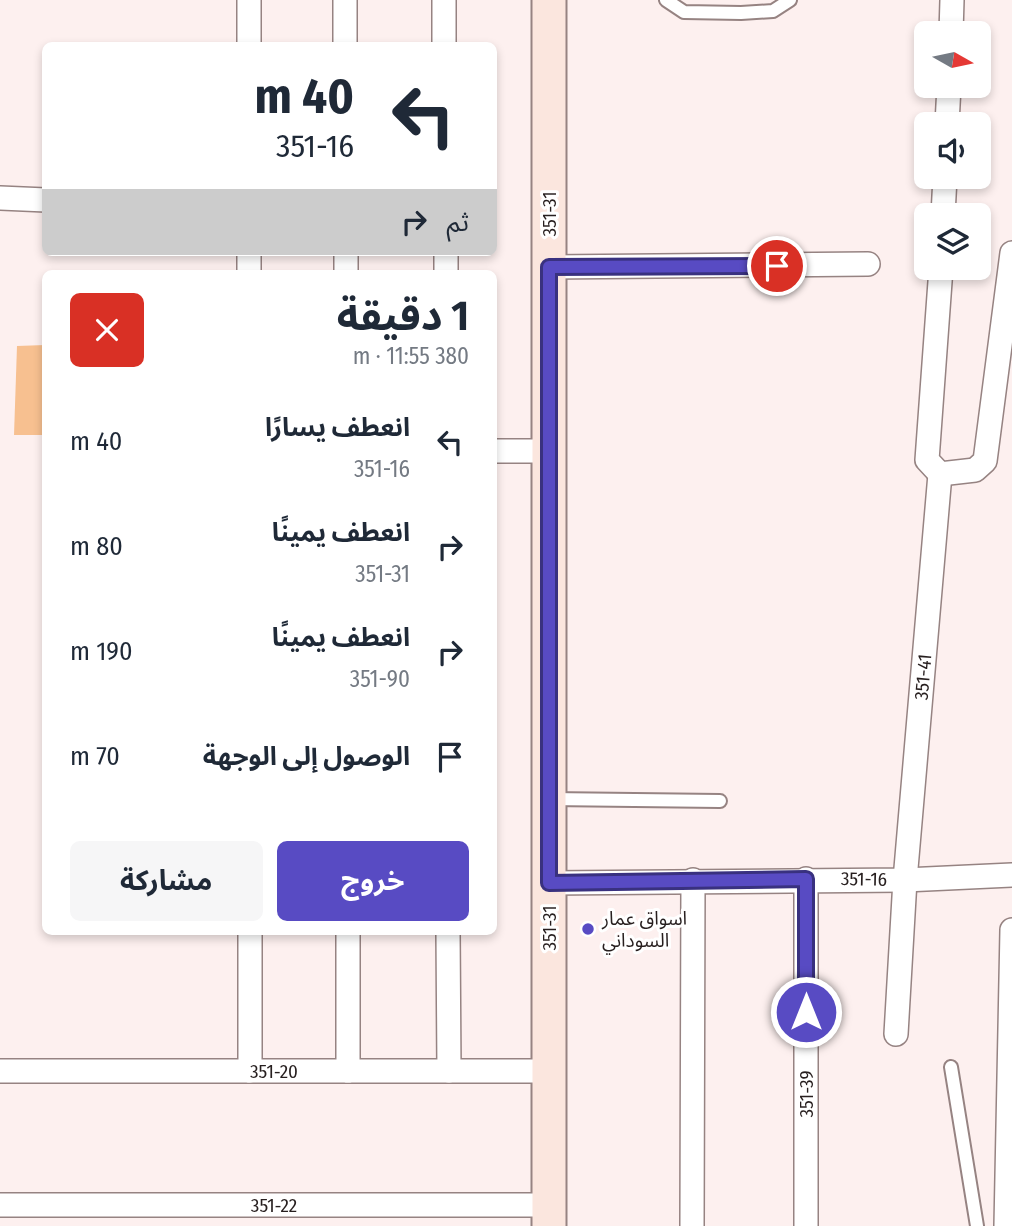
<!DOCTYPE html>
<html lang="ar">
<meta charset="utf-8">
<style>
:root{--surface:#fff;--page:#f6f6f7;--text:#1f2937;--muted:#747a83;--accent:#584bc3}
body{margin:0;font-family:"Fira Sans Condensed","Noto Sans Arabic",sans-serif;background:var(--page);color:var(--text);direction:rtl;height:100vh;display:flex;flex-direction:column;font-size:26px;white-space:nowrap}
*{box-sizing:border-box;margin:0}
p{font-size:23px;color:var(--muted)}
.icon{flex:none;width:38px;height:38px;fill:none;stroke:currentColor;stroke-width:2;stroke-linecap:round;stroke-linejoin:round}
.map{position:relative;flex:1;overflow:hidden;direction:ltr}
.panel{position:absolute;left:42px;top:270px;width:455px;height:665px;display:flex;flex-direction:column;background:var(--surface);border-radius:10px;box-shadow:0 4px 10px #0003;direction:rtl}
.panel>*{flex:none}
.guide{position:absolute;left:42px;top:42px;width:455px;height:214px;border-radius:10px;box-shadow:0 4px 10px #0003;direction:rtl;background:#fff;color:var(--text);overflow:hidden}
.needle{width:46px;rotate:99deg}
.tools{position:absolute;left:914px;top:21px;display:grid;gap:14px}
.tools a{display:grid;place-items:center;width:77px;height:77px;border-radius:10px;background:var(--surface);box-shadow:0 4px 10px #0003;font-size:35px}
.pin{position:absolute;display:grid;place-items:center;width:60px;height:60px;color:#fff;margin:-30px;border:4px solid #fff;border-radius:50%;box-shadow:0 2px 7px #0007}
.me{position:absolute;width:77px;margin:-38px;rotate:0deg;stroke-linejoin:round;filter:drop-shadow(0 0 5px #0008)}
.turn{display:flex;align-items:center;gap:24px;height:147px;padding:0 28px;font-size:32px}
.turn .icon{width:91px;height:91px;stroke-width:2.5}
.turn b{display:block;font-size:49px;line-height:60px}
.then{display:flex;align-items:center;height:66px;padding:0 28px;background:#0003;gap:14px;font-size:26px}
.round{display:grid;place-items:center;flex:none;width:74px;height:74px;border-radius:10px;background:var(--page)}
.summary{display:flex;align-items:center;justify-content:space-between;height:119px;padding:0 28px}
h1{font-size:42px;font-weight:700;line-height:52px}
.action{display:flex;gap:14px;margin-top:auto;padding:14px 28px}
.action a{flex:1;height:80px;border-radius:10px;background:var(--accent);color:#fff;font-size:28px;font-weight:700;line-height:80px;text-align:center}
.action a+a{background:var(--page);color:var(--text)}
ul{padding:0;list-style:none}
li{display:flex;align-items:center;gap:21px;height:105px;padding:0 28px}
li div{flex:1}
li b{display:block;font-size:26px}
li em{font-style:normal}
.map>svg:first-child{display:block}
</style>
<div class="map">
<svg width="1012" height="1226" viewBox="0 0 1012 1226">
<rect width="100%" height="100%" fill="#fdf0ef"/>
<polygon fill="#f7c090" points="45,345 45,435 14,435 17,346"/>
<g fill="none" stroke-linecap="round" stroke-linejoin="round">
<defs>
<g id="lane">
<polyline points="666,0 684,12 741,13 773,11 790,0"/>
<polyline points="549,799 720,801"/>
<polyline points="951,1067 977,1226"/>
</g>
<g id="street">
<polyline points="249,0 249,46"/>
<polyline points="345,0 345,46"/>
<polyline points="444,0 444,46"/>
<polyline points="951,33 952,0"/>
<polyline points="947,124 949,86"/>
<polyline points="0,198 46,200"/>
<polyline points="943,215 945,177"/>
<polyline points="346,252 346,273"/>
<polyline points="446,252 446,273"/>
<polyline points="549,267 868,264"/>
<polyline points="941,268 927,460 940,474 975,470 985,461 1012,253"/>
<polyline points="249,273 249,252"/>
<polyline points="494,451 549,451"/>
<polyline points="549,883 905,880 1012,875"/>
<polyline points="250,931 250,1071"/>
<polyline points="348,931 348,1071"/>
<polyline points="448,931 449,1071"/>
<polyline points="896,1034 905,880 940,474"/>
<polyline points="0,1071 549,1071"/>
<polyline points="0,1205 549,1205"/>
<polyline points="692,1226 693,880"/>
<polyline points="806,1226 806,879"/>
<polyline points="1006,1226 1012,930"/>
</g>
<polyline id="secondary" points="549,1226 549,0"/>
</defs>
<use href="#lane" stroke="#968382" stroke-width="16"/>
<use href="#street" stroke="#968382" stroke-width="26"/>
<use href="#secondary" stroke="#968382" stroke-width="37"/>
<use href="#lane" stroke="#fff" stroke-width="12"/>
<use href="#street" stroke="#fff" stroke-width="23"/>
<use href="#secondary" stroke="#fbe6de" stroke-width="33"/>
</g>
<g fill="none" stroke-linecap="round" stroke-linejoin="round">
<defs>
<polyline id="route" points="777,266 549,267 549,883 806,879 806,1012"/>
</defs>
<use href="#route" stroke="#39317f" stroke-width="18"/>
<use href="#route" stroke="#584bc3" stroke-width="12"/>
</g>
<circle fill="#584bc3" stroke="#fff" stroke-width="2.5" cx="588" cy="929" r="7"/>
<g text-anchor="middle" dominant-baseline="central" stroke-width="6" stroke-linejoin="round" paint-order="stroke">
<g font-size="19" fill="#271f1f" stroke="#fff">
<text transform="translate(549 214) rotate(-90)">351-31</text>
<text transform="translate(923 677) rotate(-85)">351-41</text>
<text transform="translate(864 879) rotate(1)">351-16</text>
<text transform="translate(549 928) rotate(-90)">351-31</text>
<text x="274" y="1071">351-20</text>
<text transform="translate(806 1094) rotate(-90)">351-39</text>
<text x="274" y="1205">351-22</text>
</g>
<g font-size="19" fill="#271f1f" stroke="#fff" text-anchor="start">
<text x="602" y="918">اسواق عمار<tspan x="602" dy="22">السوداني</tspan></text>
</g>
</g>
</svg>
<div class="tools">
<a><svg class="needle" viewBox="-14 -14 28 28"><path d="M0-13l5 13h-10z" fill="#e53935"/><path d="M0 13l5-13h-10z" fill="#747a83"/></svg></a>
<a><svg class="icon" aria-label="sound" viewBox="0 0 24 24"><path d="M4 9h4l5-4v14l-5-4H4zM17 9q2 3 0 6"/></svg></a>
<a><svg class="icon" aria-label="layers" viewBox="0 0 24 24"><path d="M12 4l9 5-9 5-9-5zM3 14l9 5 9-5"/></svg></a>
</div>
<div class="pin" style="left:777px;top:266px;background:#d93025"><svg class="icon" aria-label="arrive" viewBox="0 0 24 24"><path d="M6 21V4h12l-3 4 3 4H6"/></svg></div>
<svg class="me" style="left:806px;top:1012px" viewBox="-20 -20 40 40"><circle r="17" fill="#584bc3" stroke="#fff" stroke-width="3"/><path d="M0-11L8 9 0 5-8 9z" fill="#fff"/></svg>
<div class="guide">
<div class="turn"><svg class="icon" aria-label="left" viewBox="0 0 24 24"><path d="M17 20v-9H6M10 6l-5 5 5 5"/></svg><div><b>40 m</b>351-16</div></div>
<div class="then">ثم<svg class="icon" aria-label="right" viewBox="0 0 24 24"><path d="M7 20v-9h11M14 6l5 5-5 5"/></svg></div>
</div>
<section class="panel">
<div class="summary"><div><h1>1 دقيقة</h1><p>380 m · 11:55</p></div><a class="round" style="background:#d93025;color:#fff"><svg class="icon" aria-label="close" viewBox="0 0 24 24"><path d="M6 6l12 12M18 6L6 18"/></svg></a></div>
<ul>
<li><svg class="icon" aria-label="left" viewBox="0 0 24 24"><path d="M17 20v-9H6M10 6l-5 5 5 5"/></svg><div><b>انعطف يسارًا</b><p>351-16</p></div><em>40 m</em></li>
<li><svg class="icon" aria-label="right" viewBox="0 0 24 24"><path d="M7 20v-9h11M14 6l5 5-5 5"/></svg><div><b>انعطف يمينًا</b><p>351-31</p></div><em>80 m</em></li>
<li><svg class="icon" aria-label="right" viewBox="0 0 24 24"><path d="M7 20v-9h11M14 6l5 5-5 5"/></svg><div><b>انعطف يمينًا</b><p>351-90</p></div><em>190 m</em></li>
<li><svg class="icon" aria-label="arrive" viewBox="0 0 24 24"><path d="M6 21V4h12l-3 4 3 4H6"/></svg><div><b>الوصول إلى الوجهة</b></div><em>70 m</em></li>
</ul>
<div class="action"><a>خروج</a><a>مشاركة</a></div>
</section>
</div>
